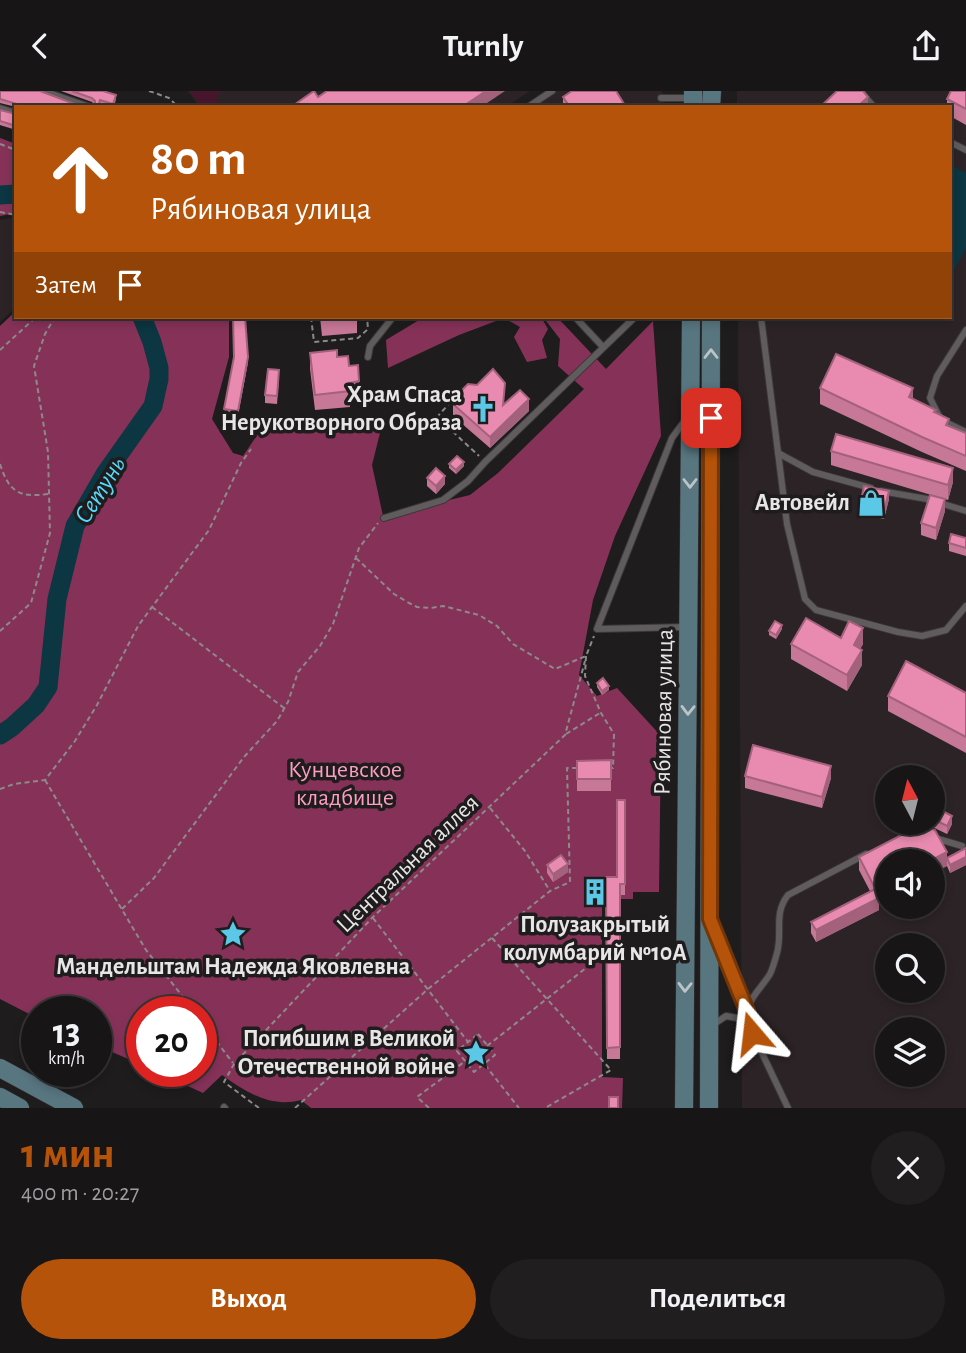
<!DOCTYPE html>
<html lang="ru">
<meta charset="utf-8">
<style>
:root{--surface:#171516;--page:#201e1f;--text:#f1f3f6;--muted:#9e9fa1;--line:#363435;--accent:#b45309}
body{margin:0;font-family:"Alegreya Sans",sans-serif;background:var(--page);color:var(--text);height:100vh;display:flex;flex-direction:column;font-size:26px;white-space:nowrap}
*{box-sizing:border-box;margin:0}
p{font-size:23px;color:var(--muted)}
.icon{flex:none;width:38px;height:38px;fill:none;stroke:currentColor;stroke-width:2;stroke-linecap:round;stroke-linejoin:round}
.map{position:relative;height:1017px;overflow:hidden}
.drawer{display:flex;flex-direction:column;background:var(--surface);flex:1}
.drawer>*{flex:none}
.guide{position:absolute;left:14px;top:14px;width:938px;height:214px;border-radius:0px;box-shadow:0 4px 10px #0003,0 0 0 2px var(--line);background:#b45309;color:#fff;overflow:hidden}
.needle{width:46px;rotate:353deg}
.tools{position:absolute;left:875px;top:674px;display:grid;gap:14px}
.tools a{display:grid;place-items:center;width:70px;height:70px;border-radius:50%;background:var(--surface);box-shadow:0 4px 10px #0003,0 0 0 2px var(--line);font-size:35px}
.speed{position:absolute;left:21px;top:905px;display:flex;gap:14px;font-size:35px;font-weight:700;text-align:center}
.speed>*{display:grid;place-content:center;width:91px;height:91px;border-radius:50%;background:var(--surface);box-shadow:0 4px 10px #0003,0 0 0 2px var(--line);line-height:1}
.speed small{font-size:18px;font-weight:400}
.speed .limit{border:10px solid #d22;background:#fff;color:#111}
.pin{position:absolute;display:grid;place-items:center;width:60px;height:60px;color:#fff;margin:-30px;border-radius:14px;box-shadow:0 4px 10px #0006}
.me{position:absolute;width:77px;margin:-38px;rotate:343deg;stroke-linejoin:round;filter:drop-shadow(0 0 5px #0008)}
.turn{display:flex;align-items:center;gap:24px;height:147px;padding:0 21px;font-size:32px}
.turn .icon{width:91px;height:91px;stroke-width:2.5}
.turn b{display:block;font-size:49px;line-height:60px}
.then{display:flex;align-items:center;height:66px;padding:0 21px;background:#0003;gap:14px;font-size:26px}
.round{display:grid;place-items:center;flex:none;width:74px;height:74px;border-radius:37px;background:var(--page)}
.headline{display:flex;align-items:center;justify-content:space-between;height:119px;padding:0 21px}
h1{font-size:42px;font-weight:700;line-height:52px;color:var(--accent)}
.cta{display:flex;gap:14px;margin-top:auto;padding:14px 21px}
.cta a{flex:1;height:80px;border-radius:42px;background:var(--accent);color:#fff;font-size:28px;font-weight:700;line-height:80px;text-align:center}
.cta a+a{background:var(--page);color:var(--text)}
header{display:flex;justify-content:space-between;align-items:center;height:91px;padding:0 21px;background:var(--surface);font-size:32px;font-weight:700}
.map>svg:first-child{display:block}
</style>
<header><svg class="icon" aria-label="back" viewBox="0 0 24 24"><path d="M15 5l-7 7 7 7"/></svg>Turnly<svg class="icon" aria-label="share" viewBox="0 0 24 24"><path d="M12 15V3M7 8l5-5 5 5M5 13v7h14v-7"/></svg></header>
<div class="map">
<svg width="966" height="1017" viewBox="0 0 966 1017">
<rect width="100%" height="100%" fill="#1f1c1d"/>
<g fill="#2c2326" fill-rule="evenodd">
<polygon points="188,0 530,0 506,16 255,16 253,13 248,16 199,16"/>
<polygon points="556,0 662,0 666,16 534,16"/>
<path d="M 737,0 L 966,0 L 966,1017 L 742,1017 L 738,226 L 950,226 L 950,16 L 737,16 ZM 887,686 L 933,686 L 933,732 L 887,732 ZM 887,770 L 933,770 L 933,816 L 887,816 ZM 887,854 L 933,854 L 933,900 L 887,900 ZM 887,938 L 933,938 L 933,984 L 887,984 Z"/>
<polygon points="16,126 16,216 0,231 0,129"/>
</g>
<polygon fill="#48162c" points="190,0 222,0 215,6 223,16 201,16"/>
<g fill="#863258">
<polygon points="0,47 16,53 16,122 0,125"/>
<path d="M 16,220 L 16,226 L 229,226 L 229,266 L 212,328 L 233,362 L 243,365 L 262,337 L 261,329 L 382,334 L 372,374 L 383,425 L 470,404 L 498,382 L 584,298 L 558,275 L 560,248 L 543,226 L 557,226 L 606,278 L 653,230 L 661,345 L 615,445 L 593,509 L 579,584 L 597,605 L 617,597 L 661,645 L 659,801 L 633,801 L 633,808 L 602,808 L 602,986 L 623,987 L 622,1017 L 311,1017 L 301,1009 C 271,1017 247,1002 222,984 L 203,1002 L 155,980 L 201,980 L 201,920 L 142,920 L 142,974 L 96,954 L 96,920 L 37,920 L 37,927 L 0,908 L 0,235 Z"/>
<polygon points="424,226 541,226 548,238 542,249 547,267 527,271 514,246 520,236 504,227 459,244 388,277 386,249"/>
</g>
<polygon fill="#0c3641" points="950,73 966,82 966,157 950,186"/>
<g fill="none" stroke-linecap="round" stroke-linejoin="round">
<g stroke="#0c3641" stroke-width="19">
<polyline points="0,104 16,103"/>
<polyline points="0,644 12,636 36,614 48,596 57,508 75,435 105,383 153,315 159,288 159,277 152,251 142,226"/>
</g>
<defs>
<g id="lane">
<polyline points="43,0 90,16"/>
<polyline points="860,0 874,16"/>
<polyline points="661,7 691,7"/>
<polyline points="528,16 552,0"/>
<polyline points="0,17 16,22"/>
<polyline points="950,51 966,59"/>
<polyline points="575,226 603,256"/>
<polyline points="761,226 787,433 805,508 816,519 898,541 922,545 946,539 966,515"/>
<polyline points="966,239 937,285 930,307 941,329 966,341"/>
<polyline points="368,266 370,255 393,226"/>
<polyline points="686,328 672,347 597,538 687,536"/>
<polyline points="778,362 813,381 871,397"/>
<polyline points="881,400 927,408 966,420"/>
<polyline points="384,427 443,409 468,390 485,371 635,226"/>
<polyline points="935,747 962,755"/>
<polyline points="715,843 747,921 752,941 788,1017"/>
<path d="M 747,921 C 750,906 762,896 770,883 C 773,877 775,869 777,862 C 783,841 773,823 788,804 L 866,763"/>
<polyline points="714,933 726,925 737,927 751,940"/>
<polyline points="224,1016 225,1017"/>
</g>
<g id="secondary">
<polyline points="693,16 693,0"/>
<polyline points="711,16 712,0"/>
<polyline points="0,977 74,1017"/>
<polyline points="0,1006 20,1017"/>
<polyline points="684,1017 691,226"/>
<polyline points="709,1017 711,226"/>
</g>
</defs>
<use href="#lane" stroke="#3a3839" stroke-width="8"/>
<use href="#secondary" stroke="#3a3839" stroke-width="19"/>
<g stroke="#8d8a8b" stroke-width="2" stroke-dasharray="5 3.5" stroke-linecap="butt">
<polyline points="149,0 169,7 178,16"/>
<polyline points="0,53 16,59"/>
<polyline points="0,121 16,124"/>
<polyline points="311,226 314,251 358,247 368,238 367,226"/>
<polyline points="0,259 36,226"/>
<polyline points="457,304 437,326 479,365"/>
<path d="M 0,373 C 9,401 19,407 48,403"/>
<polyline points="356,467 394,503 409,512 417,516 431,517 443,515 479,524 497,535 513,553 555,578 586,565 594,545"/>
<polyline points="152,516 284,617"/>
<polyline points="0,540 31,512 50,442 48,361 34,275 45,243 55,226"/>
<polyline points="586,565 585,585 601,622 614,643 613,677 611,677"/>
<polyline points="566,643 600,622"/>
<polyline points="45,689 146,859 194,920"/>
<polyline points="0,698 14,693 45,689 75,650 97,614 138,535 209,439 241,372 251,358"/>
<polyline points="490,717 525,760 550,800"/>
<polyline points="122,818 154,787 244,666 277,630 288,611 298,581 320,555 333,533 359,457 378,432"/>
<polyline points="373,827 468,951"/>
<polyline points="492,847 611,979 545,1017"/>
<polyline points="201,930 233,972"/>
<polygon points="478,943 495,964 474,981 457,960"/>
<polyline points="487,955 605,862 608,862"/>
<polyline points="485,974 519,1017"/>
<polyline points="259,1017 224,991 234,973 373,826 565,644 585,570"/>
<polyline points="295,1017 428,898 550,800 570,791 567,677 577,677"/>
<polyline points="429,1017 417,1006 464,971"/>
</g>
<use href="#lane" stroke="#605c5e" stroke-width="6"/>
<use href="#secondary" stroke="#587680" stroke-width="18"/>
</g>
<g fill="#c87897">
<polygon points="0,0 41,1 83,16 16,16 0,12"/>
<polygon points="61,0 103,0 116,8 114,16 108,16 100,13 99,16 92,16 95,14 92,11"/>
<polygon points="966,0 966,34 950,25 950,16 947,16 947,8"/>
<polygon points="563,6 626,16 564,16 563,14"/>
<polygon points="0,19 16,23 16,39 0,34"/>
<polygon points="320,226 357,226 357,242 322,245"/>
<polygon points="310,262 337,266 349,275 359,290 359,306 350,307 350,316 315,319 310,278"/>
<polygon points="234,266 248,271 238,324 224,322"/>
<polygon points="279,287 277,313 265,312 265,304"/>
<polygon points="820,297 913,308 936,322 949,335 966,342 966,380 922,361 820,313"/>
<polygon points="458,303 504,314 529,320 490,357 453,325 453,313 458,307"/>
<polygon points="831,360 953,391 948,409 831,374"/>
<polygon points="449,373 464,375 456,383 449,377"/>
<polygon points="427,387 445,393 436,403 427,395"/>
<polygon points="889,408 884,428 860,422 860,414"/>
<polygon points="945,420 936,449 921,444 921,432"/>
<polygon points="966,447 966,465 949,460 949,452"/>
<polygon points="782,538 776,548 769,544 769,540"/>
<polygon points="841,547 863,553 860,558 862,574 847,600 791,568 791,553"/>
<polygon points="597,592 609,599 602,604 597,596"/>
<polygon points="966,602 966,662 888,620 888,605"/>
<polygon points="611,669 611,700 577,700 577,670"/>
<polygon points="745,685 831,687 822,717 745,697"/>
<polygon points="887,700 887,714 877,709 877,705"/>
<polygon points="625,709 625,804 620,804 620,968 607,968 606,786 617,786"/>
<polygon points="933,715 952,733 947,743 924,732 933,732"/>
<polygon points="914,744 947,767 966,757 966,774 950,782 947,775 933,782 933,770 879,813 879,819 816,851 811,842 811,831 870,800 859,779 859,766"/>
<polygon points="547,774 568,781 553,791 547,782"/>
</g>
<g fill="#a3617b">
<polygon points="486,0 505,0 481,16 462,16"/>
<polygon points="868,6 868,16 857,16"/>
<polygon points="248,266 248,271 238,324 238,320"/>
<polygon points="913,297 913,312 909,306"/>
<polygon points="529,308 529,320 490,357 490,346"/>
<polygon points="464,371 464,375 456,383 456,379"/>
<polygon points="953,377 953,391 948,409 948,394"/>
<polygon points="445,385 445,393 436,403 436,395"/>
<polygon points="889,400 889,408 884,428 884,420"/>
<polygon points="945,408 945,420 936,449 936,437"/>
<polygon points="782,534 782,538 776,548 776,544"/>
<polygon points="863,537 863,553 854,570 854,554"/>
<polygon points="862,559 862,574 847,600 847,584"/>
<polygon points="609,595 609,599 602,604 602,600"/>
<polygon points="831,675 831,687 822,717 822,706"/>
<polygon points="952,725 952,733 947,743 947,735"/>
<polygon points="947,761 947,775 933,782 933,770 930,770"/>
<polygon points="966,766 966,774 950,782 950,774"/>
<polygon points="568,773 568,781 553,791 553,783"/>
<polygon points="887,795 887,809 879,813 879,819 816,851 816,839 877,808 877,801"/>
</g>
<g fill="#e98bb0" stroke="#a3617b" stroke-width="2">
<polygon points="0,0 40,0 83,16 20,16 20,14 0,8"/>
<polygon points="72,0 103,0 116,4 113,13 100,9 98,16 92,16 95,14 95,10 92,7"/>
<polygon points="314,0 318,6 327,0 486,0 462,16 291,16"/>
<polygon points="572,0 616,0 626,16 570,16 563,6"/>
<polygon points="837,0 863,0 868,6 857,16 820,16"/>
<polygon points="951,0 966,0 966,18 947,8"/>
<polygon points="0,19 16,23 16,35 0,30"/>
<polygon points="233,226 245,226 248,266 238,320 224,318 234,266"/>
<polygon points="322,226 357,226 322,229"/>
<polygon points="337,259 337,266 348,265 349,275 358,274 359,290 349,292 350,300 315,304 310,262"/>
<polygon points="836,263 913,297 909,306 936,319 934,321 949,328 946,334 966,342 966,365 922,346 820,297"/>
<polygon points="268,278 279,279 277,305 265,304"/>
<polygon points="493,278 505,292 503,314 520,299 529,308 490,346 453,313 460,305 458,303 468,293 477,294"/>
<polygon points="836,343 953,377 948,394 831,360"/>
<polygon points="457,365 464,371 456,379 449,373"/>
<polygon points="436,377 445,385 436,395 427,387"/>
<polygon points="864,395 889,400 884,420 860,414"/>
<polygon points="930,404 945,408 936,437 921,432"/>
<polygon points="951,443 966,447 966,457 949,452"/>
<polygon points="806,527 841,547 849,530 863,537 854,554 862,559 847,584 791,553"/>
<polygon points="775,530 782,534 776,544 769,540"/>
<polygon points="906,570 966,602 966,646 888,605"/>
<polygon points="603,587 609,595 602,600 597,592"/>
<polygon points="753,654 831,675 822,706 745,685"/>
<polygon points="611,669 611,688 577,688 577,670"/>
<polygon points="880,697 887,700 887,710 877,705"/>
<polygon points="617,709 625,709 625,793 620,793 620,956 607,957 606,786 617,786"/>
<polygon points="933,715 952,725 947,735 933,728"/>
<polygon points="928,737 935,739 947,761 930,770 887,770 887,795 877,801 859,766 911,739 914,744"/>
<polygon points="966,757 966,766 950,774 947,767"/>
<polygon points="561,764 568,773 553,783 547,774"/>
<polygon points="875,798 879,807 816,839 811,831"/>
<rect x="609" y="1006" width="9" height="11"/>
</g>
<defs><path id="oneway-chevron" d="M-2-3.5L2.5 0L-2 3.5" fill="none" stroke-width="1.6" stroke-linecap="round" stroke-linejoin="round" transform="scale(1.75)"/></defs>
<g stroke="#bcc4c7">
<use href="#oneway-chevron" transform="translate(711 263) rotate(-90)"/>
<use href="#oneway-chevron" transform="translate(690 392) rotate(90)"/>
<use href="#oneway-chevron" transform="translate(688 619) rotate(91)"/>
<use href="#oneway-chevron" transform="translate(685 896) rotate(91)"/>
</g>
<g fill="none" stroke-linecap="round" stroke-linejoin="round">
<defs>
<polyline id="route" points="711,327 710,828 747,920 752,942"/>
</defs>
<use href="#route" stroke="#753606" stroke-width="18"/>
<use href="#route" stroke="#b45309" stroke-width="12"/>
</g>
<defs>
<symbol id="church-bare" viewBox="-9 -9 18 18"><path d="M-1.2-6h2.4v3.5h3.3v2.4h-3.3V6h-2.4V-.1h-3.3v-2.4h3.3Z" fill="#5ac8e6" stroke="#1f1c1d" stroke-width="2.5" paint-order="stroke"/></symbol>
<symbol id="shop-bare" viewBox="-9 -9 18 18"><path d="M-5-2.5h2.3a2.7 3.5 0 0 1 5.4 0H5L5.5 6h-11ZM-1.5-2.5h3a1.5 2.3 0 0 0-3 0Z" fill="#5ac8e6" stroke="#1f1c1d" stroke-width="2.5" paint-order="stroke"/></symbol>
<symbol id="building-bare" viewBox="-9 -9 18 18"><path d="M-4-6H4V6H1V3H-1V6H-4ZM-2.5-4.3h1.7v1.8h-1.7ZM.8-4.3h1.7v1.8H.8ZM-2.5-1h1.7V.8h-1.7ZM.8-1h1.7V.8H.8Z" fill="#5ac8e6" stroke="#1f1c1d" stroke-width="2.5" paint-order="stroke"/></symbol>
<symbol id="sight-bare" viewBox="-9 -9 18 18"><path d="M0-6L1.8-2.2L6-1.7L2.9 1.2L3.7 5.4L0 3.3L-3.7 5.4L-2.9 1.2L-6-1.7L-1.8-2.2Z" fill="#5ac8e6" stroke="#1f1c1d" stroke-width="2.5" paint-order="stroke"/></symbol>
</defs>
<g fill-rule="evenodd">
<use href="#church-bare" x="464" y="299" width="38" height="38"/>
<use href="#shop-bare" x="852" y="393" width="38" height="38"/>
<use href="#building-bare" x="576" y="782" width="38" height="38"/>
<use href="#sight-bare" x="214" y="824" width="38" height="38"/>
<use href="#sight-bare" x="457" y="943" width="38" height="38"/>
</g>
<g text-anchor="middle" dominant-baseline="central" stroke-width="7" stroke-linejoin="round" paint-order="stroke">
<g font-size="24" font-weight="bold" fill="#e7e5e5" stroke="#1f1c1d" text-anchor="end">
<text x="462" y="304">Храм Спаса<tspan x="462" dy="28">Нерукотворного Образа</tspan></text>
<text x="850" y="412">Автовейл</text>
<text x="595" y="834" text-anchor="middle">Полузакрытый<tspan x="595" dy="28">колумбарий №10А</tspan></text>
<text x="233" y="876" text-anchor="middle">Мандельштам Надежда Яковлевна</text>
<text x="455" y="948">Погибшим в Великой<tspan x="455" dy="28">Отечественной войне</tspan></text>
</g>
<g font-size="24" fill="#e7e5e5" stroke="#1f1c1d">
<text transform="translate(664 621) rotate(-89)">Рябиновая улица</text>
<text transform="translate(408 773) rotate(-44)">Центральная аллея</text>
</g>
<g font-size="24" fill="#fd9dc2" stroke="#1f1c1d">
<text x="345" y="679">Кунцевское<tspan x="345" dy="28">кладбище</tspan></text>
</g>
<g font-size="26" font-style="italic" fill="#57d8fb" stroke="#1f1c1d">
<text transform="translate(100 399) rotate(-58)">Сетунь</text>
</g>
</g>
</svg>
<div class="tools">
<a><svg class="needle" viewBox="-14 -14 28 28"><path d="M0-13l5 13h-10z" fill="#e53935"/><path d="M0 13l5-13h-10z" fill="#9e9fa1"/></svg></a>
<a><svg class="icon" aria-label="sound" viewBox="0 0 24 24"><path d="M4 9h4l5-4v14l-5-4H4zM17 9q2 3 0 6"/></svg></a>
<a><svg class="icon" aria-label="search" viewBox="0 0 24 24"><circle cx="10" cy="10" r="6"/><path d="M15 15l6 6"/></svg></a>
<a><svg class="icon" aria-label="layers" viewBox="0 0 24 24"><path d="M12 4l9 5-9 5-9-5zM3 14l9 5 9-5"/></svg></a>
</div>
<div class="speed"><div>13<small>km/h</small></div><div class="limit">20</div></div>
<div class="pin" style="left:711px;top:327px;background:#d93025"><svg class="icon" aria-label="arrive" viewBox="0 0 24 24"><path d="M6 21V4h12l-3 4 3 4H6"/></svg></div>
<svg class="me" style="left:752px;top:942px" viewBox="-20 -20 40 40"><path d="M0-17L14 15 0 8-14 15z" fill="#b45309" stroke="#fff" stroke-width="4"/></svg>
<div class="guide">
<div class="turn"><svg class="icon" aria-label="ahead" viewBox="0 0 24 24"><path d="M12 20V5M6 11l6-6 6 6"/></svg><div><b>80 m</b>Рябиновая улица</div></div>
<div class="then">Затем<svg class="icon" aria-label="arrive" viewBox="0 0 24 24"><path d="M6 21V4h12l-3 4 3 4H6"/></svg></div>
</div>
</div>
<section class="drawer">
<div class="headline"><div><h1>1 мин</h1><p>400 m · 20:27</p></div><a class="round"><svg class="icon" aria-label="close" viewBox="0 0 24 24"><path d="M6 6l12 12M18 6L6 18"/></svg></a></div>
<div class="cta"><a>Выход</a><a>Поделиться</a></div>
</section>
